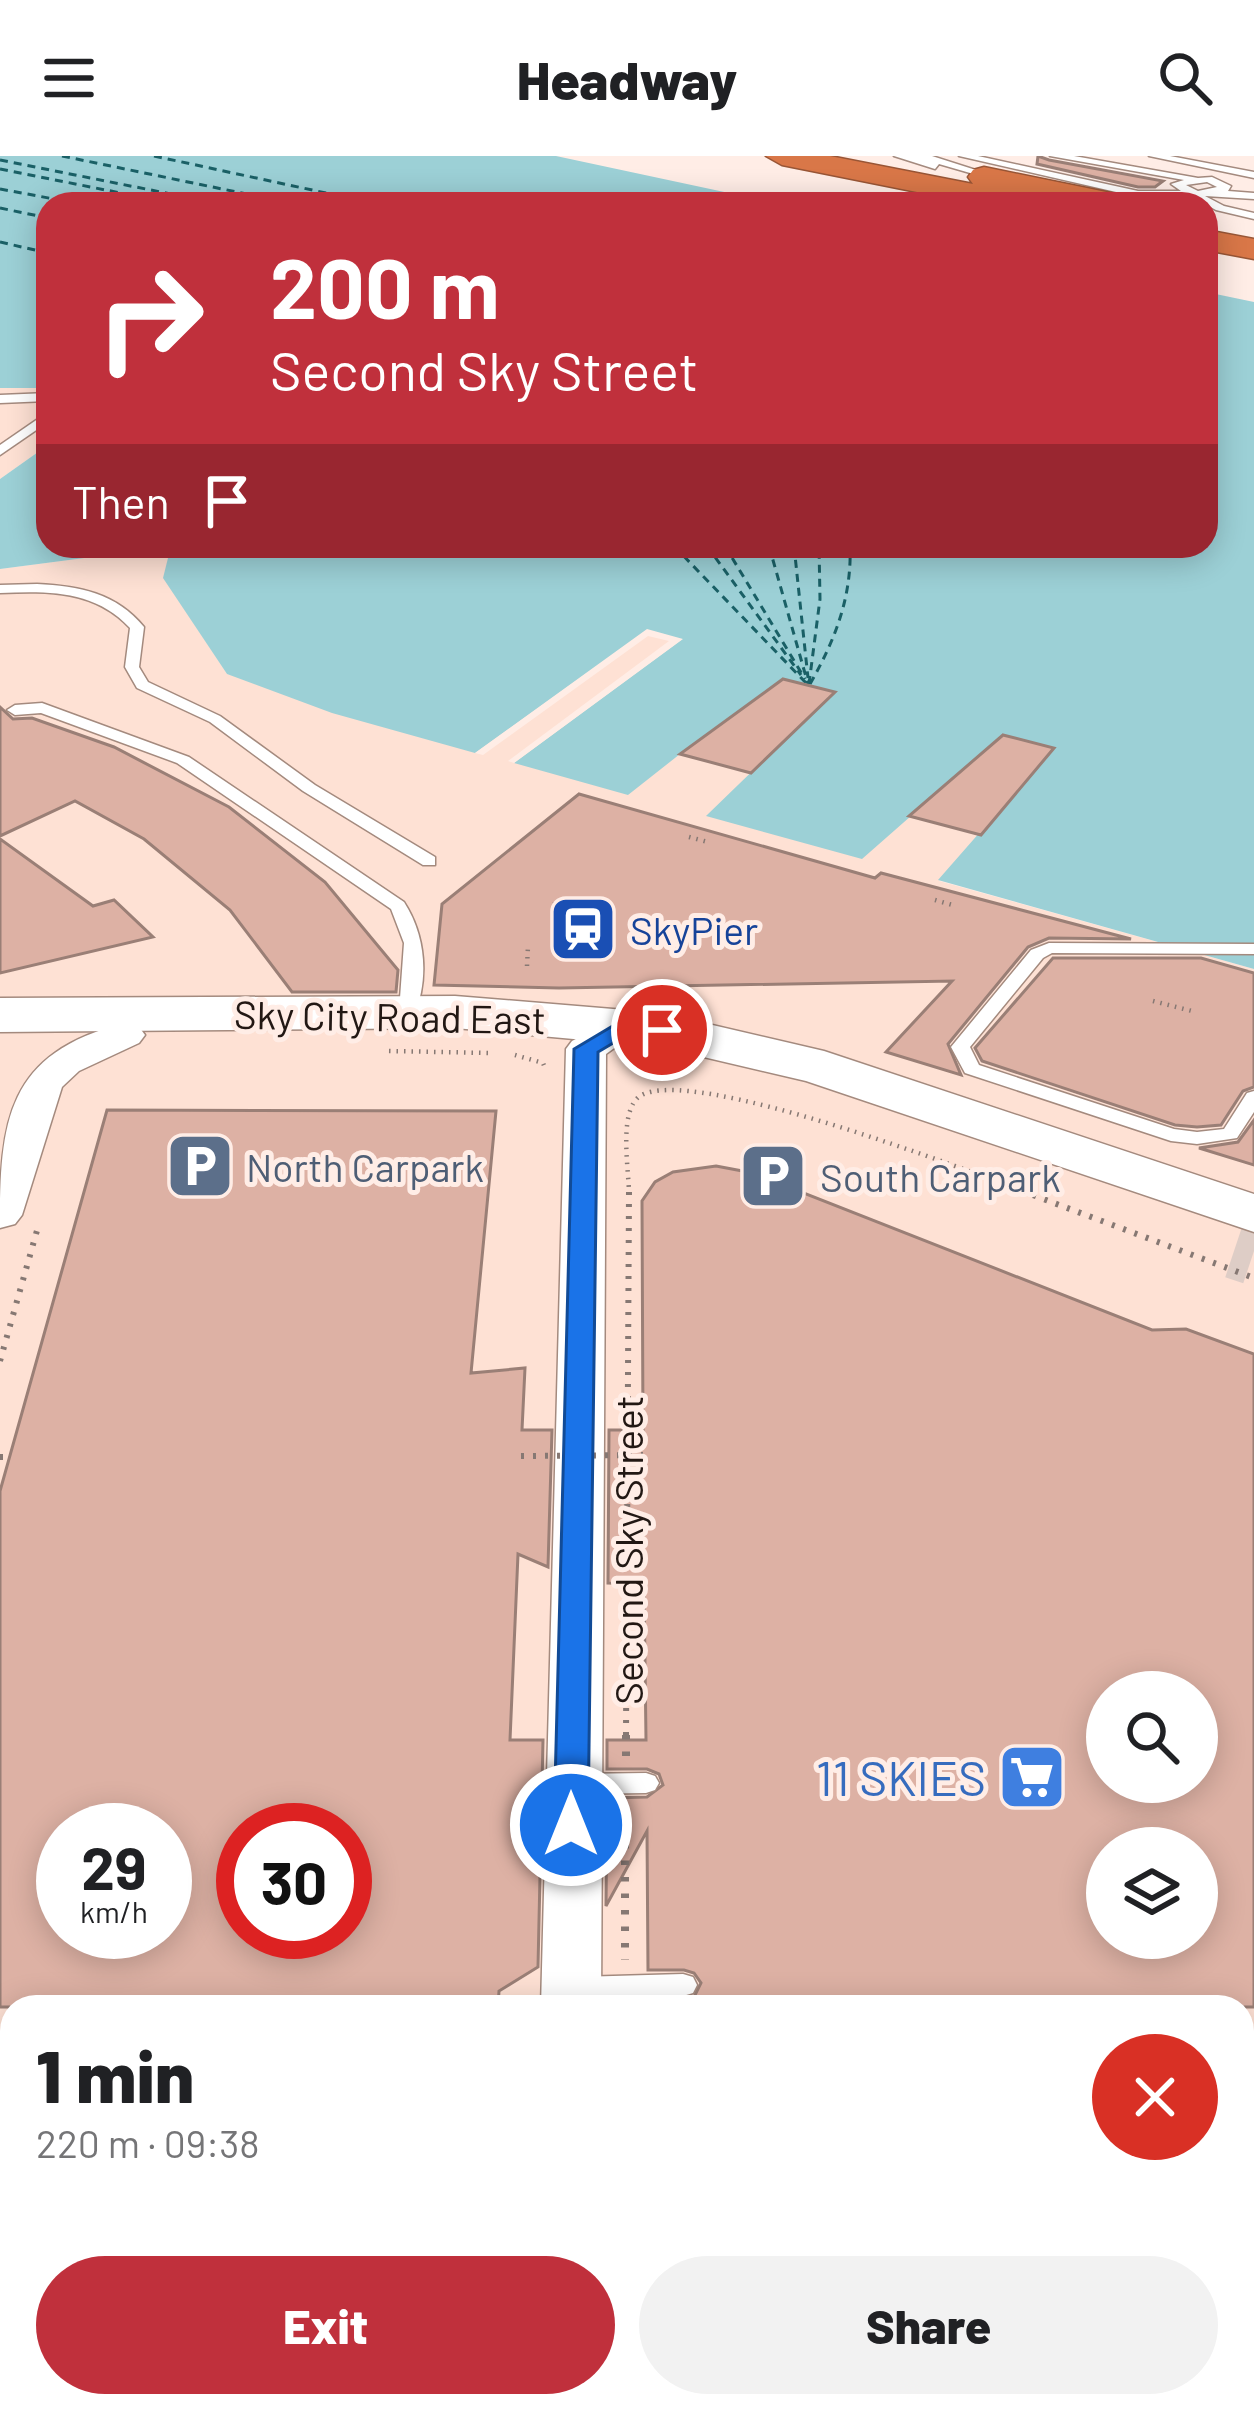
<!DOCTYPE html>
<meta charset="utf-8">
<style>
:root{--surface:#fff;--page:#f2f2f2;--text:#202124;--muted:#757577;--accent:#c0303c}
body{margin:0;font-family:Barlow,sans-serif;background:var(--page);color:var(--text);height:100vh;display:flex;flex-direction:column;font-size:45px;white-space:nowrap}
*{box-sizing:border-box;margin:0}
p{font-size:39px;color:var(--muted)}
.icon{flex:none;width:66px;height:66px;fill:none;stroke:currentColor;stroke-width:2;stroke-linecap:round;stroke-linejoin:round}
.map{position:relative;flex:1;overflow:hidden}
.side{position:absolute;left:0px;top:1839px;width:1254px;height:423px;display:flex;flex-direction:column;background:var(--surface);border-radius:36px 36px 0 0;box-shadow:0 6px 30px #0003}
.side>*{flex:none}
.banner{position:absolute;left:36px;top:36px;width:1182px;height:366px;border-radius:36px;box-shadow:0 6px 30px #0003;background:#c0303c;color:#fff;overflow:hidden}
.tools{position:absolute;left:1086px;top:1515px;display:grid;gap:24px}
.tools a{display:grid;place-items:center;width:132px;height:132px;border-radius:50%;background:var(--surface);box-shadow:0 6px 30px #0003;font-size:60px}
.speed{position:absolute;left:36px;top:1647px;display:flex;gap:24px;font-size:60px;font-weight:700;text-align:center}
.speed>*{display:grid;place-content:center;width:156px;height:156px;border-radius:50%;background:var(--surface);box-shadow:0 6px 30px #0003;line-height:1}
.speed small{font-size:30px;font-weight:400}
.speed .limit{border:18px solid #d22;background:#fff;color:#111}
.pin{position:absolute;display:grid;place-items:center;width:102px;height:102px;color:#fff;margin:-51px;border:6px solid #fff;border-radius:50%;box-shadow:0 3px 12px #0007}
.me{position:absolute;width:132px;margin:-66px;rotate:0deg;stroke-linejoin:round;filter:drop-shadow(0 0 9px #0008)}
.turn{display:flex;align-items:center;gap:42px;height:252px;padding:0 36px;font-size:54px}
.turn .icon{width:156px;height:156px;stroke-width:2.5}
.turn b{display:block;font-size:84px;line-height:102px}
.then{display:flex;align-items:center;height:114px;padding:0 36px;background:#0003;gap:24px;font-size:45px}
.round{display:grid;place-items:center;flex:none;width:126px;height:126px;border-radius:63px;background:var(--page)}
.summary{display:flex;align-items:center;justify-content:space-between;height:204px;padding:0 36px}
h1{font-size:72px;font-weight:800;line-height:90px}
.primary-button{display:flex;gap:24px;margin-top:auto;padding:24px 36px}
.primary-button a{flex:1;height:138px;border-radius:72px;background:var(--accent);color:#fff;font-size:48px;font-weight:800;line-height:138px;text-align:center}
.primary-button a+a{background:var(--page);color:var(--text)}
header{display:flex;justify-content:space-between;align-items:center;height:156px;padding:0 36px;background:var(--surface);font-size:54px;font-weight:800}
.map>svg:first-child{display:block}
</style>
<header><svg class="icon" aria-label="menu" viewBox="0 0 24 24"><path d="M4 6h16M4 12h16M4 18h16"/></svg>Headway<svg class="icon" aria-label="search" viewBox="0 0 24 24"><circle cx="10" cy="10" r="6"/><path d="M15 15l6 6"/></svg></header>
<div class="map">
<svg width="1254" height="2261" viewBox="0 0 1254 2261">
<rect width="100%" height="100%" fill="#ffede6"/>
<g fill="#fee1d4" fill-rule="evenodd">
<polygon points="0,232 48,232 48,289 0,323"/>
<path d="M 100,390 L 171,390 L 164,422 L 227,518 L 239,521 L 647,473 L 783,523 L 909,660 L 1054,592 L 939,725 L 1254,813 L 1254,2261 L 0,2261 L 0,413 L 92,401 ZM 1107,1536 L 1197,1536 L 1197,1626 L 1107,1626 ZM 63,1674 L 165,1674 L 165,1776 L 63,1776 ZM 243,1674 L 345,1674 L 345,1776 L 243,1776 ZM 1107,1692 L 1197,1692 L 1197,1782 L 1107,1782 ZM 12,1851 L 1242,1851 L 1242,2250 L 12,2250 Z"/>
</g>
<g fill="#9cd0d6">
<polygon points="0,0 556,0 780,48 48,48 48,232 0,232"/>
<polygon points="1206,136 1254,146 1254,813 938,724 1053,593 1002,580 862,703 706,660 834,536 680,598 628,639 514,607 681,484 647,474 475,597 332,557 227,518 163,422 171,390 1206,390"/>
<polygon points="48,289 48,390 100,390 92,401 0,413 0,323"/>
</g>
<polygon fill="#ffede6" points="647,473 683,483 514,607 508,605 669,485 648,480 483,599 475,597"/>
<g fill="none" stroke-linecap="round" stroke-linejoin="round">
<g stroke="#1a6066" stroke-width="3" stroke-dasharray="8 6" stroke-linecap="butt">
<polyline points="62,0 295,48"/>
<polyline points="154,0 377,48"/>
<polyline points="0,4 221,48"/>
<polyline points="0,13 176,48"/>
<polyline points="0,33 81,48"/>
<polyline points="0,52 48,62"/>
<polyline points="0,86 48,97"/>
<polyline points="674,390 807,528"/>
<polyline points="707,390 801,519"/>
<polyline points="725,390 805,523"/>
<polyline points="769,390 808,528"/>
<polyline points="794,390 808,522"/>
<polyline points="809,528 820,443 819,390"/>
<path d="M 810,528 C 835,484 852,441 850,390"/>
</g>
</g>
<g fill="#ddb1a4" stroke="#9a7f76" stroke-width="3" fill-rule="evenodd">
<polygon points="1038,0 1049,4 1163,25 1155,31 1138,31 1037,8"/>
<polygon points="783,523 835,536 751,617 680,598"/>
<polygon points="0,551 13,563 32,562 114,591 229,651 325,726 398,814 396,836 292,836 230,754 144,683 75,645 0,680"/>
<polygon points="1003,579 1054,592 981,679 909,660"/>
<polygon points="579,638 875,722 881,717 1131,783 1049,782 1028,791 948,888 961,919 886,896 952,825 559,832 434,829 442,748"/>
<polygon points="0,683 93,750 114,744 153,781 0,817"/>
<polygon points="1053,802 1201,802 1254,817 1254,931 1243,935 1221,969 1197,971 1175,969 982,905 975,892"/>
<path d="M 107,954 L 496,955 L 471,1217 L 525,1212 L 522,1274 L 552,1274 L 548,1411 L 518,1398 L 510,1584 L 543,1584 L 538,1811 L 499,1835 L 498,1851 L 0,1851 L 0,1335 ZM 63,1674 L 165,1674 L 165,1776 L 63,1776 ZM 243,1674 L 345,1674 L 345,1776 L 243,1776 Z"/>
<polygon points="1254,964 1254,1009 1199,992 1238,986"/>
<path d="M 716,1010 L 753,1017 L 1152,1174 L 1186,1173 L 1254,1198 L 1254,1851 L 649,1851 L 649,1845 L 694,1841 L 701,1827 L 694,1817 L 684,1814 L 648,1814 L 647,1675 L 606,1750 L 607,1642 L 647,1641 L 663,1629 L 659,1618 L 647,1613 L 607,1613 L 607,1584 L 646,1584 L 644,1428 L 608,1427 L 609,1274 L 643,1274 L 642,1045 L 655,1026 L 673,1016 ZM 1107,1536 L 1197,1536 L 1197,1626 L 1107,1626 ZM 1107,1692 L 1197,1692 L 1197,1782 L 1107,1782 Z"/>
</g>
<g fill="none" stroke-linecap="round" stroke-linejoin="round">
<polyline stroke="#decdc6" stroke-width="68" stroke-dasharray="68 34" stroke-linecap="butt" points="1236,1089 1254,1095"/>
<defs>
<g id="lane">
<polygon points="894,0 932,0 982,16 977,19 939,8 935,13"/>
<path d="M 959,0 L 978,0 L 1138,35 L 1181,35 L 1171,28 L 1184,24 L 1050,0 L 1074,0 L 1198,22 L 1212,21 L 1231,30 L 1228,35 L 1254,37 L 1254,43 L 1205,40 L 1224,50 L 1254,57 L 1254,63 L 1216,54 L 1192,41 L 1138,41 ZM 1207,26 L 1217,31 L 1198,35 L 1186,29 Z"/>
<polygon points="1149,0 1170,0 1254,16 1254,22"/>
<polygon points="48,237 48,245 0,247 0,239"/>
<polygon points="48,256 48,266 0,299 0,289"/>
<path d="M 37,428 C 79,430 116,437 144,471 L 139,511 L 148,526 L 220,560 L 315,629 L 435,701 L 435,709 L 423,709 L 303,635 L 210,566 L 137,532 L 125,511 L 130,472 C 95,434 48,435 0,437 L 0,429 Z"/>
<path d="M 42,547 L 189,601 L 404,746 C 426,780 429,823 414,860 L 408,861 L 399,856 L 404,787 L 391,753 L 177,607 L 41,557 L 15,559 L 7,554 L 15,549 Z"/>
<polygon points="1049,787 1254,788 1254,798 1052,797 1043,802 970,891 979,909 1174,973 1197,976 1224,973 1247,937 1254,935 1254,956 1237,982 1197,988 1171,985 965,917 951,891 1031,794"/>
<polygon points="646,1617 655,1620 659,1627 655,1634 646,1637 578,1638 569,1635 565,1628 569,1621 578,1618"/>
<polygon points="683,1818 693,1821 697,1829 693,1837 683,1840 578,1843 568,1840 564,1832 568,1824 578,1821"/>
</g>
<g id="street">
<polygon points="626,857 640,861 646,869 606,898 601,1851 541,1851 566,893 572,885"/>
<path d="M 125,867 L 139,871 L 145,879 L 139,887 L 79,915 L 62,931 L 22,1059 L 15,1068 L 0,1072 C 0,965 6,897 125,867 Z"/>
<rect x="530" y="2250" width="68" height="11"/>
</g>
<polygon id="secondary" points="455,840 661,857 824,895 1254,1038 1254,1076 806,925 661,891 455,872 0,876 0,842"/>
<g id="highway">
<polygon points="766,0 830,0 973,28 968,21 973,14 984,11 1116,38 1132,48 1068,48 1039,42 1043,48 977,48 782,9"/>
<polygon points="1206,74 1254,83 1254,103 1206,94"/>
</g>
</defs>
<use href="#lane" stroke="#a48a7e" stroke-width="3"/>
<use href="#street" stroke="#a48a7e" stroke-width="3"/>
<use href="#secondary" stroke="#a48a7e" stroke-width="3"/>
<use href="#highway" stroke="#995636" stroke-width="3"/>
<g stroke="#867873" stroke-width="4.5" stroke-dasharray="1.5 6" stroke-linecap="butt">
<polyline points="689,681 708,686"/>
<polyline points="935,744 956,750"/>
<polyline points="555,746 555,759"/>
<polyline points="527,810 528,790"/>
<polyline points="1153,845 1192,855"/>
<polyline points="389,895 490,897"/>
<polyline points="515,899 543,907 545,912"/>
<path d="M 629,1038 C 629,1014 618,955 640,940 C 690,908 967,1014 1030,1038"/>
</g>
<g stroke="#867873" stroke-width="6" stroke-dasharray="3 9" stroke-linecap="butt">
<polyline points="1022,1035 1254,1122"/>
<polyline points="0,1205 38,1071"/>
<polyline points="0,1301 10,1301"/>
<polyline points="626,1579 629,1035"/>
</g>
<g stroke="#867873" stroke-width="8" stroke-dasharray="4.5 12" stroke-linecap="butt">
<polyline points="626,1600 626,1576"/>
<polyline points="625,1655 625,1804"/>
<polyline points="618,2254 625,2254 629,2261"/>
</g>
<use href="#lane" fill="#fff" fill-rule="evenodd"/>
<use href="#street" fill="#fff" fill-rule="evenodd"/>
<use href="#secondary" fill="#fff" fill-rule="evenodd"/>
<use href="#highway" fill="#d97748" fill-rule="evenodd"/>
<polyline stroke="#867873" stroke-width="6" stroke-dasharray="3 9" stroke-linecap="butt" points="521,1300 643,1299"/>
</g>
<polygon fill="#1a73e8" stroke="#114b97" stroke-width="3" points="626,862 670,869 674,874 662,882 630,877 598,896 588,1669 583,1678 571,1682 559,1678 554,1669 574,893"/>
<defs>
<symbol id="station-square" viewBox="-11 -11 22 22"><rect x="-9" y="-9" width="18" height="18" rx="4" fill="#1a4fb4" stroke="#ffede6"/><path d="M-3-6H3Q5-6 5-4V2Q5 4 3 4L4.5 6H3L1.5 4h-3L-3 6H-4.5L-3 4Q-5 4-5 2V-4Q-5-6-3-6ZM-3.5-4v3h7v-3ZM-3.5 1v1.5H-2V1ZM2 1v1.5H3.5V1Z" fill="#fff"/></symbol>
<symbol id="parking-square" viewBox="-11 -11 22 22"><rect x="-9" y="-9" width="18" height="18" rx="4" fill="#5c6f8a" stroke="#ffede6"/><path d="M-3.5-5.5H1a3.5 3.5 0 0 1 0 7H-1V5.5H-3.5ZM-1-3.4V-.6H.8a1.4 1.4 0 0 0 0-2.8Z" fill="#fff"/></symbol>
<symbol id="supermarket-square" viewBox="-11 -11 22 22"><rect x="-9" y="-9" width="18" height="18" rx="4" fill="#3f7fe0" stroke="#ffede6"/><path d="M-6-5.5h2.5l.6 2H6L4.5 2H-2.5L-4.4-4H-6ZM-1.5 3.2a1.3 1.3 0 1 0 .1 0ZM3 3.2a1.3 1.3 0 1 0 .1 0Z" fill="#fff"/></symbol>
</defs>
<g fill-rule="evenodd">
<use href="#station-square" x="545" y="735" width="76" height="76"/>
<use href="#parking-square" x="162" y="972" width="76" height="76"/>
<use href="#parking-square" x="735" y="982" width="76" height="76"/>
<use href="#supermarket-square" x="994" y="1583" width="76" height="76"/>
</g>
<g text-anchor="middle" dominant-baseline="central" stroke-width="10" stroke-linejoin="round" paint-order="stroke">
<g font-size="39" fill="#164399" stroke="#ffede6" text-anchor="start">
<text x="630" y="773">SkyPier</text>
</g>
<g font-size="39" fill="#221814" stroke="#ffede6">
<text transform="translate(390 860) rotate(1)">Sky City Road East</text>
<text transform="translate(627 1394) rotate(-90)">Second Sky Street</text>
</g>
<g font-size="39" fill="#4e5e75" stroke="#ffede6" text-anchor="start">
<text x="246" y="1010">North Carpark</text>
<text x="820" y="1020">South Carpark</text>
</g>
<g font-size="48" fill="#366cbe" stroke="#ffede6" text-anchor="end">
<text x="986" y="1621">11 SKIES</text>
</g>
</g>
</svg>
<div class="tools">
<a><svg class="icon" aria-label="search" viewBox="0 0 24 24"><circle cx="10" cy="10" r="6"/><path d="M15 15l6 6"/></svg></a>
<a><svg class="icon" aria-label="layers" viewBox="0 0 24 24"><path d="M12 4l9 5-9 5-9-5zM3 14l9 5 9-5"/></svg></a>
</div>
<div class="speed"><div>29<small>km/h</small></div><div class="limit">30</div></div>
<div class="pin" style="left:662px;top:874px;background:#d93025"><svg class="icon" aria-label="arrive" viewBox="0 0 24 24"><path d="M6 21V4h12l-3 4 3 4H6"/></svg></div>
<svg class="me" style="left:571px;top:1669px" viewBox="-20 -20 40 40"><circle r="17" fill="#1a73e8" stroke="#fff" stroke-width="3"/><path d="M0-11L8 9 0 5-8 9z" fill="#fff"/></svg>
<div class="banner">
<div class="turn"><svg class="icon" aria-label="right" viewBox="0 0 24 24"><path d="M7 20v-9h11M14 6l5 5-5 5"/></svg><div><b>200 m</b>Second Sky Street</div></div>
<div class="then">Then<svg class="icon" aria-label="arrive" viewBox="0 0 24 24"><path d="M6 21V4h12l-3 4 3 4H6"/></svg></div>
</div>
<section class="side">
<div class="summary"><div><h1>1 min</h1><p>220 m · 09:38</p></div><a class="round" style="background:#d93025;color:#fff"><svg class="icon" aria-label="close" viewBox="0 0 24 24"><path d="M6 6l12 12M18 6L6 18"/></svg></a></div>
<div class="primary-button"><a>Exit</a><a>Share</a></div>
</section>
</div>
